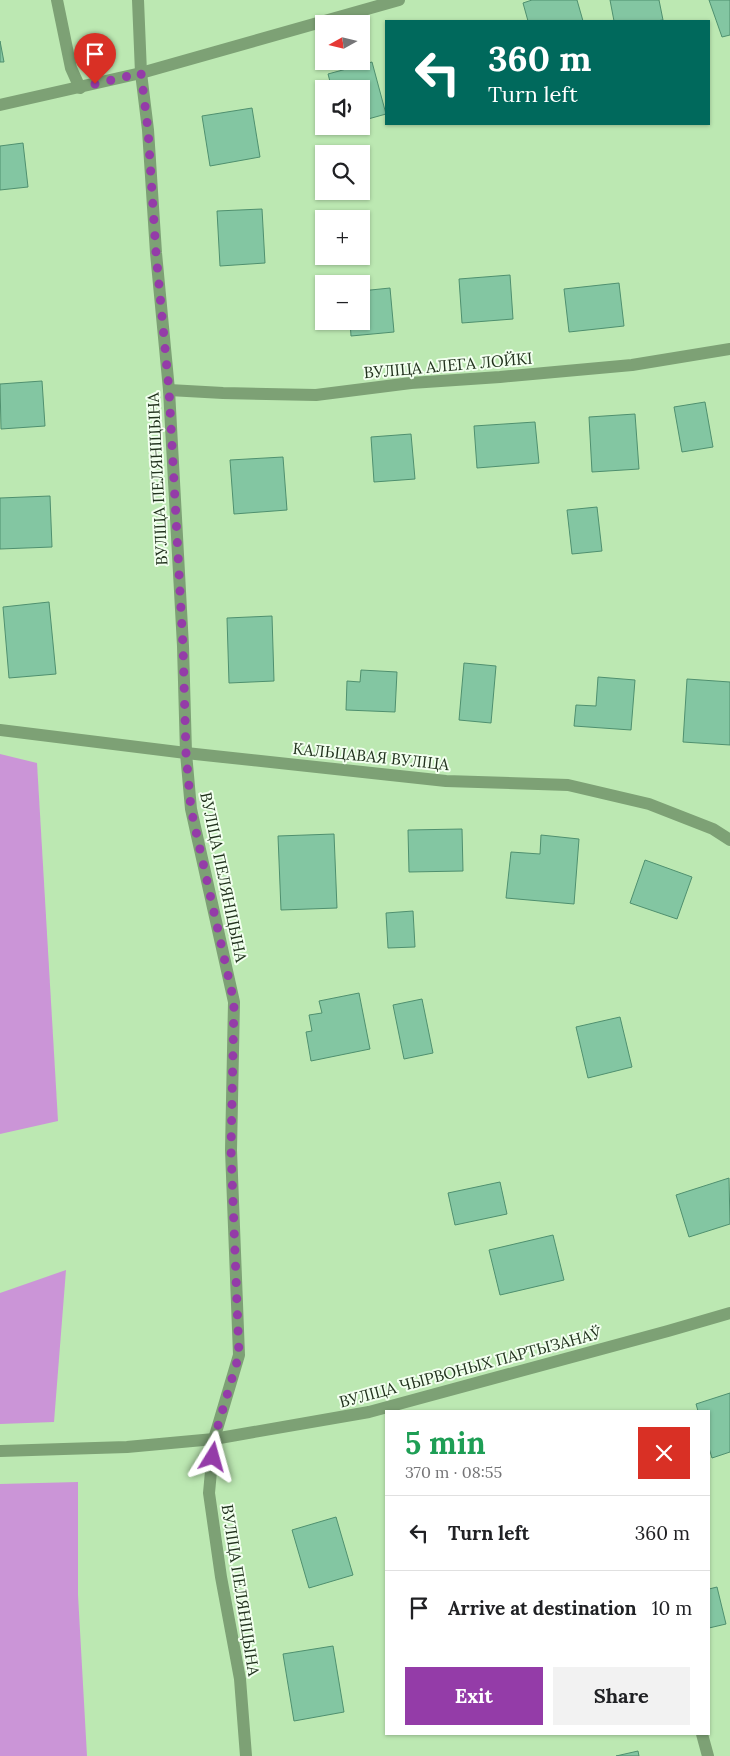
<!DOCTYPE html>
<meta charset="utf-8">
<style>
:root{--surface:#fff;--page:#f2f2f2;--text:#202124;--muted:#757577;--line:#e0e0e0;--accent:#943ca8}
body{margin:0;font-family:Lora,serif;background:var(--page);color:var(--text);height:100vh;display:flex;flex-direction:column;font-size:19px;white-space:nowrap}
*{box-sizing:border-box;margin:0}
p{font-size:16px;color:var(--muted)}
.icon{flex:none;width:28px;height:28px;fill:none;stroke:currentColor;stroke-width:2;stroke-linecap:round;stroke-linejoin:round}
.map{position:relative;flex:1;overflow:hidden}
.drawer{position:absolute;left:385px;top:1410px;width:325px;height:325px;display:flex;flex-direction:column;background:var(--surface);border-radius:0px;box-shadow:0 1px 4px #0004}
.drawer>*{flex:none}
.banner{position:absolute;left:385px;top:20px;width:325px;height:105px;border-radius:0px;box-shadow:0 1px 4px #0004;background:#00695c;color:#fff;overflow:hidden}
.needle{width:32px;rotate:262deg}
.fabs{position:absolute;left:315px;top:15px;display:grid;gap:10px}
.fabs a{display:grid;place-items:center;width:55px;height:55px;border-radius:0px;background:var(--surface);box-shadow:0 1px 4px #0004;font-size:25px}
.pin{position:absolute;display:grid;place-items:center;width:42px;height:42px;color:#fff;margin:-51px -21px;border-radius:50% 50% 50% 0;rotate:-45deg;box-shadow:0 0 5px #0007}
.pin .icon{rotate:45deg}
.me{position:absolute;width:55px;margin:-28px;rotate:8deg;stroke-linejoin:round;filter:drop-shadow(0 0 4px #0008)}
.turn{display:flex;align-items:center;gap:18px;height:105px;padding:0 20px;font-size:22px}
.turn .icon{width:65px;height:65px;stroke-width:2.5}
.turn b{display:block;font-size:35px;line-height:42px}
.round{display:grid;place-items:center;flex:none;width:52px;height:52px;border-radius:0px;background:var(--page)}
.overview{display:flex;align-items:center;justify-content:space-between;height:85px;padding:0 20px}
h1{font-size:30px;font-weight:800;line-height:38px;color:#1e9e55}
.primary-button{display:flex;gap:10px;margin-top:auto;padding:10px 20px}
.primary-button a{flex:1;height:58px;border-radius:0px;background:var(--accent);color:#fff;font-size:20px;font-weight:800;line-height:58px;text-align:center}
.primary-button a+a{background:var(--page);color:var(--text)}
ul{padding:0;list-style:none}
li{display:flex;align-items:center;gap:15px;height:75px;padding:0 20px;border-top:1px solid var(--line)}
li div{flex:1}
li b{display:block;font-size:19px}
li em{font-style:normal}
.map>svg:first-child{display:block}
</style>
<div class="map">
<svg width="730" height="1756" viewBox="0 0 730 1756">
<rect width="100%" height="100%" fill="#bce8b2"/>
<g fill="#cb95d7">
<polygon points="0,754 37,763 58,1121 0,1134"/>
<polygon points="66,1270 54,1422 0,1424 0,1293"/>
<polygon points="78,1482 78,1595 87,1756 0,1756 0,1484"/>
</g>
<g fill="#83c6a2" stroke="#4f906f">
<polygon points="532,0 577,0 583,21 528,21 523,3"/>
<polygon points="610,0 659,0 663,20 656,21 614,21"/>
<polygon points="709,0 730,0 730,35 722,37"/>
<polygon points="0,41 4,62 0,62"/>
<polygon points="372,62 386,114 361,121 361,89 332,89 328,74"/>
<polygon points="252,108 260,157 210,166 202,116"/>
<polygon points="23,143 28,187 0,190 0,146"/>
<polygon points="262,209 265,263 220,266 217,211"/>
<polygon points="510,275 513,319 462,323 459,279"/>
<polygon points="619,283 624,326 569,332 564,289"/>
<polygon points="390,288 394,332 351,336 350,321 361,321 361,291"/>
<polygon points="42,381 45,426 1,429 0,384"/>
<polygon points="705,402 713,447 682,452 674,407"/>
<polygon points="635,414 639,469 592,472 589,417"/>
<polygon points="535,422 539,463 477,468 474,426"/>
<polygon points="411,434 415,479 374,482 371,437"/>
<polygon points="283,457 287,510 234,514 230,460"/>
<polygon points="50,496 52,547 0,549 0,498"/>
<polygon points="597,507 602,551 572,554 567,510"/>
<polygon points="49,602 56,674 9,678 3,607"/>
<polygon points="272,616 274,681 229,683 227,618"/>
<polygon points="464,663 496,666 491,723 459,720"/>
<polygon points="361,670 397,672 395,712 346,710 347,681 360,682"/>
<polygon points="598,677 635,680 631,730 574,726 576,705 596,706"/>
<polygon points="687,679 730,682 730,745 683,742"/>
<polygon points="462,829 463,871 409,872 408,830"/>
<polygon points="334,834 337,908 281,910 278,836"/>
<polygon points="541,835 579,839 574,904 506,898 511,852 540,854"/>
<polygon points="645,860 692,877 677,919 630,903"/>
<polygon points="413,911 415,947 388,948 386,913"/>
<polygon points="359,993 370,1049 311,1061 306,1032 312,1031 309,1015 322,1013 319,1001"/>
<polygon points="422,999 433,1053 404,1059 393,1005"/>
<polygon points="620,1017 632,1067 588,1078 576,1027"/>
<polygon points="729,1178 730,1224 689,1237 676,1195"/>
<polygon points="500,1182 507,1214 455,1225 448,1193"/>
<polygon points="553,1235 564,1280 500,1295 489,1250"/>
<polygon points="730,1393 730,1452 712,1458 709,1448 709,1411 698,1411 696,1404"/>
<polygon points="336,1517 353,1575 309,1588 292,1530"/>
<polygon points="717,1587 726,1624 709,1628 709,1589"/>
<polygon points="333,1646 344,1712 294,1721 283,1654"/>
<polygon points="638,1751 639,1756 616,1756"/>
</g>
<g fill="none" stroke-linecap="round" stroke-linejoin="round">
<g stroke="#7da175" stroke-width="12">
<polyline points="57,0 71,68 80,88"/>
<polyline points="138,0 141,73 148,130 156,253 169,390 183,646 186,753 191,809 234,1002 231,1150 239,1355 214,1439 209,1493 221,1577 240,1679 246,1756"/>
<polyline points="0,105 141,73 399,0"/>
<polyline points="169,390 223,393 316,395 411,383 500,377 632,365 730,349"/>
<polyline points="0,730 186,753 446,781 568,785 649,804 713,829 730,840"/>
<polyline points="0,1451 127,1447 214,1439 369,1412 668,1331 730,1313"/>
<polyline points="702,1734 708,1756"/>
</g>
</g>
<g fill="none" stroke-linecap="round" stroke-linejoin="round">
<polyline stroke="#943ca8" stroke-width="9" stroke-dasharray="0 16.2" points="95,84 141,73 148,130 156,253 169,390 183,646 186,753 191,809 234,1002 231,1150 239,1355 214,1439 213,1457"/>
</g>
<g text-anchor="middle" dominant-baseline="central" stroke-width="4" stroke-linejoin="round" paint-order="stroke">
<g font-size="16" fill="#20311c" stroke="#f2ffef">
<text transform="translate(448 365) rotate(-5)">ВУЛІЦА АЛЕГА ЛОЙКІ</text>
<text transform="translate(157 479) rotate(-93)">ВУЛІЦА ПЕЛЯНІЦЫНА</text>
<text transform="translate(371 756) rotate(6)">КАЛЬЦАВАЯ ВУЛІЦА</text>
<text transform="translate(224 877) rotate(78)">ВУЛІЦА ПЕЛЯНІЦЫНА</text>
<text transform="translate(470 1367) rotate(-15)">ВУЛІЦА ЧЫРВОНЫХ ПАРТЫЗАНАЎ</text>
<text transform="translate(241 1590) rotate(81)">ВУЛІЦА ПЕЛЯНІЦЫНА</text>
</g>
</g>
</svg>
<div class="fabs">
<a><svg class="needle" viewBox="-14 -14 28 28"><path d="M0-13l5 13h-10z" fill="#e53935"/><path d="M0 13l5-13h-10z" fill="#757577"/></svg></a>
<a><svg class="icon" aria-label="sound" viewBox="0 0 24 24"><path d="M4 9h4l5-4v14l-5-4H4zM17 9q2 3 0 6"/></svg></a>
<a><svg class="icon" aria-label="search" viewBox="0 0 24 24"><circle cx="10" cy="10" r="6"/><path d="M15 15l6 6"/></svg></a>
<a>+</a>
<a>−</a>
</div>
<div class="pin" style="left:95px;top:84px;background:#d93025"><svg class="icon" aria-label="arrive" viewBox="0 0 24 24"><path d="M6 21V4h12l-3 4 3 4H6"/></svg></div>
<svg class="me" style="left:213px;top:1457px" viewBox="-20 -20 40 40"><path d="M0-17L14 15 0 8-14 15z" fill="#943ca8" stroke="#fff" stroke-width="4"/></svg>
<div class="banner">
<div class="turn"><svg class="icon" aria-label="left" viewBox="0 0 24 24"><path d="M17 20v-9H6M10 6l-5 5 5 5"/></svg><div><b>360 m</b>Turn left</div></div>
</div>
<section class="drawer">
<div class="overview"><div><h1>5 min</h1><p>370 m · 08:55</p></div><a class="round" style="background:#d93025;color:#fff"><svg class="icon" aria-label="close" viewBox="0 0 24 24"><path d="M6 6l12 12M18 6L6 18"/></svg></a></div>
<ul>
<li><svg class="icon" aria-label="left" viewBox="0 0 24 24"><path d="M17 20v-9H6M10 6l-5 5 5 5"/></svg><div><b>Turn left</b></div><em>360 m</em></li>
<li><svg class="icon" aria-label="arrive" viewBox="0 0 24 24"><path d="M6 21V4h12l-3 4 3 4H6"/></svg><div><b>Arrive at destination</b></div><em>10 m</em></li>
</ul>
<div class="primary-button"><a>Exit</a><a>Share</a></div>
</section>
</div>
